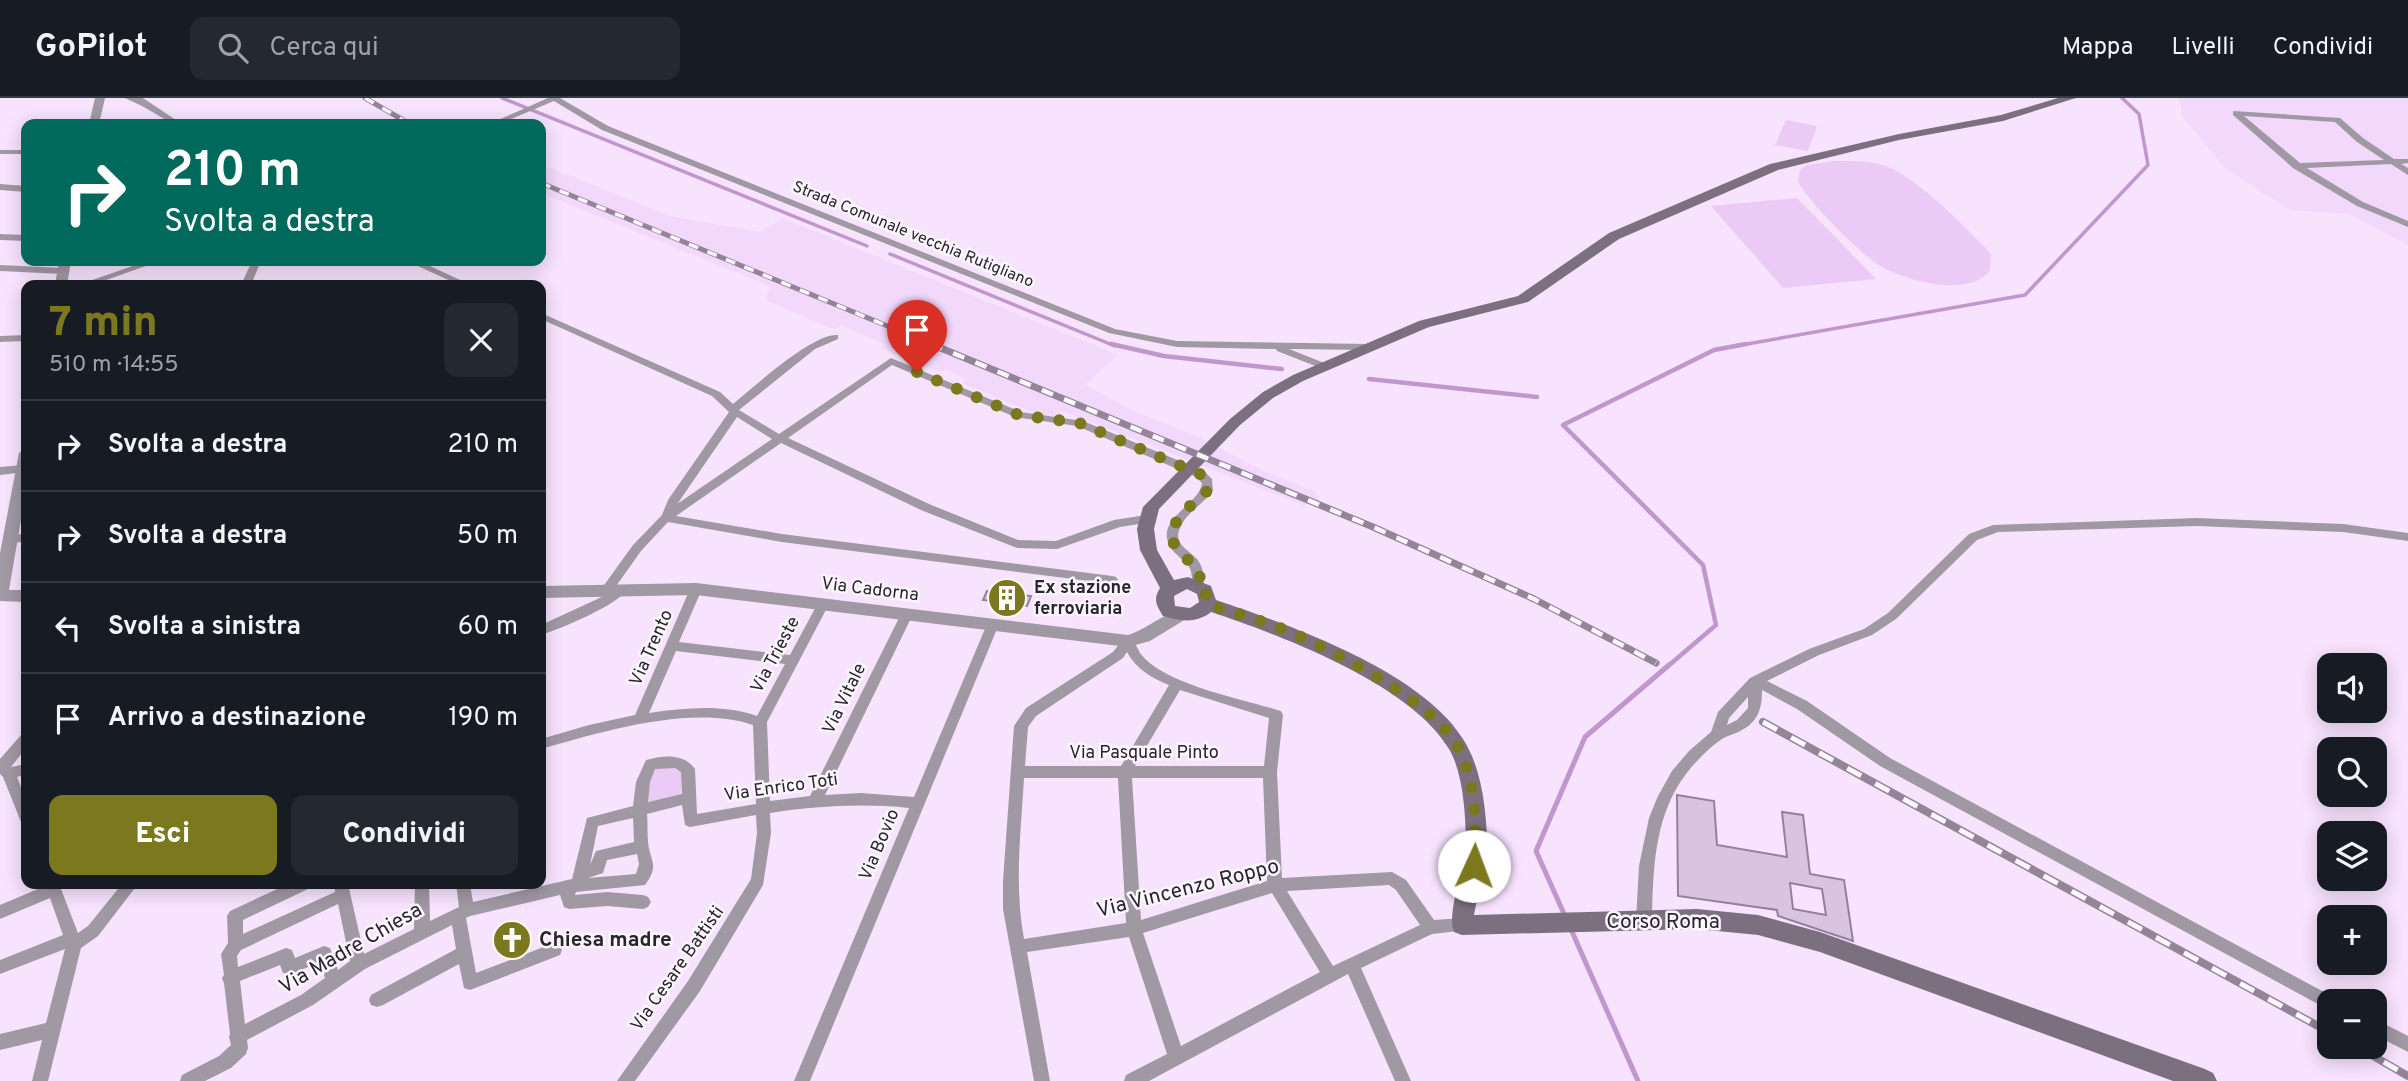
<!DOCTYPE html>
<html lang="it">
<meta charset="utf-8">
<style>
:root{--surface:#171b24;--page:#242831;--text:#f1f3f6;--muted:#9ea1a6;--line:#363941;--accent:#7b781e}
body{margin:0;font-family:Overpass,sans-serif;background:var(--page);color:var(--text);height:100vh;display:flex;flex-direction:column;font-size:26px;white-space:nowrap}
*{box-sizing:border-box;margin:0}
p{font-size:23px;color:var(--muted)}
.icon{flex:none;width:38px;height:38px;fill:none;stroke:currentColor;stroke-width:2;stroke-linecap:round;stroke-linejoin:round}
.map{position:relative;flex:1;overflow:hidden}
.drawer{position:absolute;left:21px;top:182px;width:525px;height:609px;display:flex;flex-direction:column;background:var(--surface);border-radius:14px;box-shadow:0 4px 18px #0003}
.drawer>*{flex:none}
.hud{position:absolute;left:21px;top:21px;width:525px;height:147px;border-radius:14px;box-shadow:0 4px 18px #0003;background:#00695c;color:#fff;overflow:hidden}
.controls{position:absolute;left:2317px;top:555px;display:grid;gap:14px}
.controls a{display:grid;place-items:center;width:70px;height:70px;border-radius:14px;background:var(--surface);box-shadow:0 4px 18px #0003;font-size:35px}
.pin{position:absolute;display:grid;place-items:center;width:60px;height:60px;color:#fff;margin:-72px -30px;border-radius:50% 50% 50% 0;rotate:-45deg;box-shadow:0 0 7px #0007}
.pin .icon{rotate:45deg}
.me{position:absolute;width:77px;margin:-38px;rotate:2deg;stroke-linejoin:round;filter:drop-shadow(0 0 5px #0008)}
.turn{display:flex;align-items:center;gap:24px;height:147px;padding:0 28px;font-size:32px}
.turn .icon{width:91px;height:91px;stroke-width:2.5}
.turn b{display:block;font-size:49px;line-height:60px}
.round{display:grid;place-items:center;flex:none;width:74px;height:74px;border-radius:14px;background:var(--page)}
.overview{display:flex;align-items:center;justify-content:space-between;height:119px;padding:0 28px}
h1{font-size:42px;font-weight:800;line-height:52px;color:var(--accent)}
.button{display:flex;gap:14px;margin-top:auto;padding:14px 28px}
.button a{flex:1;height:80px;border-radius:14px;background:var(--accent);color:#fff;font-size:28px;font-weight:800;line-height:80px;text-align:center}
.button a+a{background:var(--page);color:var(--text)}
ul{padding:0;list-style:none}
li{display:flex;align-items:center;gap:21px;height:91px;padding:0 28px;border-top:2px solid var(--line)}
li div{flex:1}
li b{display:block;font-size:26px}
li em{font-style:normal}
header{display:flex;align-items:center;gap:42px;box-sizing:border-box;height:98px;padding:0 35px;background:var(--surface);border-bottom:2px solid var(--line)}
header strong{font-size:33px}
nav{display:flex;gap:38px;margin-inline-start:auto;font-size:24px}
.search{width:490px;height:63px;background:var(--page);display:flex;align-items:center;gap:18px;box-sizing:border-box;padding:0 24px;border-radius:14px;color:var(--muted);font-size:26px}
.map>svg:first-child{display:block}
</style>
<header>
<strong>GoPilot</strong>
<div class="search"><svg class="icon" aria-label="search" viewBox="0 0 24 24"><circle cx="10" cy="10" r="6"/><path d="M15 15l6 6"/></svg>Cerca qui</div>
<nav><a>Mappa</a><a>Livelli</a><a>Condividi</a></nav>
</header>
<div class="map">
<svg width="2408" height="983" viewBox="0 0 2408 983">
<rect width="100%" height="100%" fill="#f8e3ff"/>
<g fill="#f2d8fb">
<polygon points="2179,0 2408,0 2408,147 2349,116 2290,112 2226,71 2182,18"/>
<polygon points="541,66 670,118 760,134 782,120 1118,257 1085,287 1134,313 1201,340 1247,365 1315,394 1320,404 1303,407 1060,312 1053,318 1040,317 962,285 966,281 945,271 940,274 880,250 885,247 841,227 834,231 765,202 770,188 541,95"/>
</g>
<g fill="#ebcaf6">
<polygon points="1786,22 1817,28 1808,53 1775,47"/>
<path d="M 1834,63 C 1852,63 1870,62 1888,69 C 1916,79 1970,133 1991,156 L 1990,173 C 1967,201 1898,182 1873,163 C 1854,149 1809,104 1798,84 L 1800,72 L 1807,67 Z"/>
<polygon points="1797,100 1876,181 1783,190 1711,108"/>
<polygon points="674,666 682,673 681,697 647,704 652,672"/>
</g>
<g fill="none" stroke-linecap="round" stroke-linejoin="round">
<g stroke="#c097cd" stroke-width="3.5">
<polyline points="502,0 867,148"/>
<polyline points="890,156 1115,248"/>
<polyline points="1736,248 2025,197 2148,67 2139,16 2122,0"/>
</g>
<g stroke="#c097cd" stroke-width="4.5">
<polyline points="1111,246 1164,258 1282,271"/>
<polyline points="1369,281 1537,299"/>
<polyline points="1667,569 1716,527 1703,467 1563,327 1714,252 1746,246"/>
</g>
<g stroke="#c097cd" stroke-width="5">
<polyline points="1565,818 1536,753 1585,639 1669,567"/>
<polyline points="1570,829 1638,983"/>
</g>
</g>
<g fill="#d9c4df" stroke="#93809a" stroke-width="2" fill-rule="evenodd">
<polygon points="987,493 1031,498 1027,508 983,502"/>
<path d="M 1677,697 L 1714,703 L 1717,747 L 1787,759 L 1782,714 L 1803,717 L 1810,776 L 1844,782 L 1853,843 L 1778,818 L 1777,812 L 1678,798 ZM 1790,785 L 1822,791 L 1826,817 L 1793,811 Z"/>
</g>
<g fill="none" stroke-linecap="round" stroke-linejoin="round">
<g fill="#a098a3" fill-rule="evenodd">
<polygon points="125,0 143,0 182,26 173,26 142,8"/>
<polygon points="548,0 560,0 608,28 1115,231 1177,243 1369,246 1374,249 1369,252 1289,251 1327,266 1327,270 1323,271 1277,253 1276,251 1177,249 1109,235 602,32 554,3 499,26 489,26"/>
<path d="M 2233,13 L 2340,20 L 2363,40 L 2394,61 L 2408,61 L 2408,65 L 2401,66 L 2408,70 L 2408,77 L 2391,66 L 2307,70 L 2363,104 L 2408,123 L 2408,129 L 2357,108 L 2293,70 L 2233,17 ZM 2244,18 L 2335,24 L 2357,44 L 2384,62 L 2300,65 Z"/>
<rect x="0" y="52" width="26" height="4"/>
<polygon points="0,86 26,88 26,94 0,92"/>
<polygon points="0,136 26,137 26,143 0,142"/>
<polygon points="147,163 160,163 92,187 78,187"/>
<polygon points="252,163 261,163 251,187 241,187"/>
<polygon points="407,163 419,163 471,187 459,187"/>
<polygon points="0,167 63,170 68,173 63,176 0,173"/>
<path d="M 541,215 L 720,294 L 733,306 C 754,289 812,235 838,237 L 838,241 L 815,251 L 739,312 L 779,336 L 891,260 L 1021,314 L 1083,323 L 1204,373 L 1212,381 L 1213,393 C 1203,406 1186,415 1180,430 C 1173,446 1188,451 1197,461 C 1203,469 1204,477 1204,487 L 1198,491 L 1194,490 C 1191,483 1193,475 1189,469 C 1183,460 1171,455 1168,444 C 1159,419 1200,406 1202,385 L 1196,379 L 1077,328 L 1015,319 L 892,267 L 788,340 L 929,406 L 1018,442 L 1056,443 L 1114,422 L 1146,417 L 1152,421 L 1146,425 L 1120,429 L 1057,451 L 1017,450 L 921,412 L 781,345 L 676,418 L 782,436 L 1112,478 L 1116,479 L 1118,482 L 1116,485 L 1112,486 L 782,444 L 668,424 L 641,453 L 614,491 L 620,489 L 624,490 L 626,493 C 613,509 562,530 541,537 L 541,527 L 606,497 L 600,493 L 602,490 L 633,447 L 662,417 L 668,402 L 729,314 L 712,298 L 541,221 ZM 737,319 L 772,341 L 677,406 L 678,405 Z"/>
<polygon points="26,237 26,243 0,244 0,238"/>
<polygon points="23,367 26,368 26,374 0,377 0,369"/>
<path d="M 2197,420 L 2343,426 L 2408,435 L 2408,443 L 2343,434 L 2197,428 L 1998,434 L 1977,442 L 1896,521 L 1872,537 L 1819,557 L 1767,583 L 1807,603 L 1890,660 L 2335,900 L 2336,903 L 2329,903 L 2329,912 L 1880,668 L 1797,611 L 1762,592 C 1762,609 1759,623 1742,632 C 1736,636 1728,637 1722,641 C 1707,651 1692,667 1681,683 C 1654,724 1653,774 1652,822 L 1649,827 L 1644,829 L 1639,827 L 1636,822 L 1639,768 L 1649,720 L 1658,698 L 1672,673 L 1689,653 L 1711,634 L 1718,614 L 1750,580 L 1809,551 L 1864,531 L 1888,515 L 1969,436 L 1993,427 ZM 1748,599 L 1748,610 L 1737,622 L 1727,627 L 1729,620 Z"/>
<polygon points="26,435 26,443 9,446 3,442 5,439"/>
<path d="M 696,487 L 702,491 L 679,544 L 790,557 L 819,503 L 827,503 L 829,506 L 767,624 L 770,703 L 810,698 L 901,516 L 907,512 L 913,516 L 825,697 L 861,695 L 914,699 L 987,526 L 993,521 L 999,526 L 810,983 L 794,983 L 909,710 C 863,705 816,708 770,715 L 771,735 L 763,787 L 700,893 L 635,983 L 617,983 L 688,883 L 751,781 L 757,735 L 756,717 L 690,729 L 685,727 L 682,707 L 647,716 C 648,726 647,735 648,744 C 650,764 660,766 645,787 L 576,794 L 575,797 L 607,794 L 643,797 L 648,799 L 651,804 L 648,809 L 643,811 L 607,808 L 569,811 L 564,809 L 560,797 L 470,818 L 466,820 L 476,875 L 554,845 L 560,847 L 562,852 L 560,857 L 470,892 L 464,890 L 459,866 L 383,907 L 377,909 L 371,907 L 369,902 L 371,897 L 456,851 L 452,827 L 365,871 L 313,907 L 247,942 L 248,950 L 246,956 L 231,970 L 205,983 L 180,983 L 182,977 L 219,958 L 231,947 L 229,939 L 230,936 L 224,885 L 222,880 L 224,877 L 221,856 L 228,845 L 227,818 L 230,813 L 288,786 L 310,786 L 308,791 L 243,822 L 243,836 L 335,794 L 334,786 L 348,786 L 364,856 L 414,831 L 415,786 L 429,786 L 430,823 L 459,809 L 456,786 L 470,786 L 473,804 L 572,781 L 587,720 L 633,708 L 636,684 L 646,662 C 663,657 684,655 695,671 L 697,716 L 756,706 L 753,627 C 692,606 601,634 541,651 L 541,641 L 589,627 L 635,617 L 690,491 ZM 676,553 L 785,566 L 757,618 C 722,606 685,610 649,615 ZM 675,670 L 681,674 L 682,696 L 648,704 L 650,684 L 655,671 ZM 633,720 L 634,744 L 596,753 L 590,767 L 598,728 ZM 637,756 L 639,766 L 636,776 L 588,780 L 603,775 L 607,762 ZM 338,806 L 350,863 L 338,872 L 330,850 L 324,848 L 295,860 L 292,852 L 286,850 L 238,869 L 237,858 L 241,852 ZM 320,864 L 325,880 L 301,897 L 245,926 L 240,883 L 280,867 L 283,875 L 289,877 Z"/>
<path d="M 1128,538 L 1132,540 C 1135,544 1137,550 1140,555 C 1164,587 1243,601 1281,613 L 1283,617 L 1277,674 L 1282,780 L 1392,774 L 1406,782 L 1434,822 L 1462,820 L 1467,822 L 1470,827 L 1467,832 L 1432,836 L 1361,870 L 1411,983 L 1395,983 L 1348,876 L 1149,983 L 1124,983 L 1126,977 L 1167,956 L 1129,839 L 1027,854 L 1050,983 L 1034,983 L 1003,811 L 1003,783 L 1014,628 L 1026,610 L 1113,554 L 1124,540 ZM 1127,554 C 1135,570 1153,581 1169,587 L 1121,668 L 1025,668 L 1028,629 L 1036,618 L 1123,560 ZM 1180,592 L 1269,620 L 1264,668 L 1135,668 ZM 1024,680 L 1118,680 L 1126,825 L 1024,841 C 1014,787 1021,734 1024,680 ZM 1132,680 L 1263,680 L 1267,783 L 1141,822 ZM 1389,787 L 1396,792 L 1420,827 L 1333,868 L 1287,793 ZM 1272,795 L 1320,874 L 1181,948 L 1143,835 Z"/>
<polygon points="26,636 26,650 11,669 26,666 26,676 17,679 26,702 26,726 21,724 3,679 0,676 0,661 21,637"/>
<polygon points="45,786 59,786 78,835 88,828 122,786 138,786 98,838 81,850 48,983 32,983 42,942 0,952 0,936 46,925 65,851 0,876 0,862 63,837 50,800 0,821 0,807 45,788"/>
<polygon points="2375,921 2408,938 2408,954 2375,937"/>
</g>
<g fill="#a098a3" fill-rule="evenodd">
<polygon points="95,0 105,0 99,26 89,26"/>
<polygon points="59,163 71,163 67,187 55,187"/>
<polygon points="26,351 26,393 9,492 26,492 26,504 0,503 0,455 19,355"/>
<path d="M 696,485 L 1128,537 C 1145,533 1171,509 1186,513 L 1188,517 L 1186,521 L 1150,543 L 1128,549 L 696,497 L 541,500 L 541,488 Z"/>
</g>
<path fill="#7c7080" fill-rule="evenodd" d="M 2058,0 L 2076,0 L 2003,23 L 1899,42 L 1778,72 L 1619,141 L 1528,204 L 1429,229 L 1303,283 L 1273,300 L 1240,327 L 1159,411 L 1154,431 L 1157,452 L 1174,482 L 1188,479 L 1211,488 L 1216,502 C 1290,527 1421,573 1463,641 C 1482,670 1487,715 1487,749 C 1486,772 1478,794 1474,817 L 1697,811 L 1758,817 L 1820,834 L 2205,971 L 2213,975 L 2217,983 L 2173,983 L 1820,854 L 1758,837 L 1697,831 L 1462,837 L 1454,834 C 1446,816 1466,765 1466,740 C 1465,713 1463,675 1449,651 C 1411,586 1280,537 1211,514 C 1196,526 1180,523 1163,518 C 1156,507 1153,501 1160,490 L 1140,452 L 1137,431 L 1143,409 L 1230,321 L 1263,294 L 1293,277 L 1419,223 L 1518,198 L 1609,135 L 1770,66 L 1899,36 L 2001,17 ZM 1187,491 L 1197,496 L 1199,504 L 1190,510 L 1175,508 L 1174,498 Z"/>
<defs>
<g id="rail-far2">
<polyline points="365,0 410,26"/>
<polyline points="541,85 936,248"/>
</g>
<polyline id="rail-far1" points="931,246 1373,429 1534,501 1656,565"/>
<g id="rail">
<polyline points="1763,624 2329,934"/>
<polyline points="2356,948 2408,978"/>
</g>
</defs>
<use href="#rail-far2" stroke="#938498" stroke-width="5"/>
<use href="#rail-far1" stroke="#938498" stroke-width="7"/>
<use href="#rail" stroke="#938498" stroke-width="8"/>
<use href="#rail-far2" stroke="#fbf7fc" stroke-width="3.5" stroke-dasharray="10" stroke-linecap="butt"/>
<use href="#rail-far1" stroke="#fbf7fc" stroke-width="4.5" stroke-dasharray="12" stroke-linecap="butt"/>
<use href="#rail" stroke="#fbf7fc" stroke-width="5" stroke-dasharray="16" stroke-linecap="butt"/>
</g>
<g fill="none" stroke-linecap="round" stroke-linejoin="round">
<path stroke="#7b781e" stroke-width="12" stroke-dasharray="0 21.6" d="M 917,274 L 1019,317 L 1079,325 L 1200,376 L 1208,384 L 1207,393 C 1192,407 1159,429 1178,452 C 1186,461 1194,466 1200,477 L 1198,487 L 1205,492 L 1208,506 C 1232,514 1256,521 1280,530 C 1324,547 1435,605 1457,647 C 1476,683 1477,728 1474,768"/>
</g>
<defs>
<symbol id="building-disc" viewBox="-11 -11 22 22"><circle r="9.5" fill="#7b781e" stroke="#fbf7fc"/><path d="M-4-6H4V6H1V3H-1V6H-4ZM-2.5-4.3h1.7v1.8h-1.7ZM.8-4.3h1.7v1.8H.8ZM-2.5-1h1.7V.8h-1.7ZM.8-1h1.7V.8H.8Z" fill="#fff"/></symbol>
<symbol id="church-disc" viewBox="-11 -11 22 22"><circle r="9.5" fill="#7b781e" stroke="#fbf7fc"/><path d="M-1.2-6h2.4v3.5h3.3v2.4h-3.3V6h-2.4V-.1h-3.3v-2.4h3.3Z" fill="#fff"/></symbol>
</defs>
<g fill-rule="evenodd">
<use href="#building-disc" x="985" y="478" width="44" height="44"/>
<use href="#church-disc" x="490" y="820" width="44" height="44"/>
</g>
<g text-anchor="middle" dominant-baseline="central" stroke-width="5" stroke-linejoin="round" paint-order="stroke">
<g font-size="16" fill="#2b232e" stroke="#fbf7fc">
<text transform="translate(913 137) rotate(22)">Strada Comunale vecchia Rutigliano</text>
</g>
<g font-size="18" font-weight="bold" fill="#2b232e" stroke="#fbf7fc" text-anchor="start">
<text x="1034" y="490">Ex stazione<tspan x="1034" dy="21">ferroviaria</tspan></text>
</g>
<g font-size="18" fill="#2b232e" stroke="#fbf7fc">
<text transform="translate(870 492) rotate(7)">Via Cadorna</text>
<text transform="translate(652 550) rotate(-66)">Via Trento</text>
<text transform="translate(776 557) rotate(-62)">Via Trieste</text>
<text transform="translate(845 601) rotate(-64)">Via Vitale</text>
<text x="1144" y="655">Via Pasquale Pinto</text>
<text transform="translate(781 690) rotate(-8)">Via Enrico Toti</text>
<text transform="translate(880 747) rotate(-67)">Via Bovio</text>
<text transform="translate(678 871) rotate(-55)">Via Cesare Battisti</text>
</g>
<g font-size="21" fill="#2b232e" stroke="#fbf7fc">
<text transform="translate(1188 791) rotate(-14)">Via Vincenzo Roppo</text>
<text x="1663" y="824">Corso Roma</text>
<text transform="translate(351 851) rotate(-30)">Via Madre Chiesa</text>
</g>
<g font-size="21" font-weight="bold" fill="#2b232e" stroke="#fbf7fc" text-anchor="start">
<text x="539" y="842">Chiesa madre</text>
</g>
</g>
</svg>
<div class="controls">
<a><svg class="icon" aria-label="sound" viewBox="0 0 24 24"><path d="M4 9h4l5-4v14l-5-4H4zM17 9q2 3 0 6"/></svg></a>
<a><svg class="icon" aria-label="search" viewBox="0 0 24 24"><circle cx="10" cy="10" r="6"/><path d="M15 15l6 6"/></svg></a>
<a><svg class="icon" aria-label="layers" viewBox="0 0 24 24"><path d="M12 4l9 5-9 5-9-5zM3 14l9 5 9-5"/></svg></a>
<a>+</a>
<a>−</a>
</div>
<div class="pin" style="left:917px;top:274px;background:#d93025"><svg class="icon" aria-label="arrive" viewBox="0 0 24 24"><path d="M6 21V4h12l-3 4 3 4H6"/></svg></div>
<svg class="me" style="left:1474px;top:768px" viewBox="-20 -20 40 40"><circle r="19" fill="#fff"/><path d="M0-13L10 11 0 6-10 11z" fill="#7b781e"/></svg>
<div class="hud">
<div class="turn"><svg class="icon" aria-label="right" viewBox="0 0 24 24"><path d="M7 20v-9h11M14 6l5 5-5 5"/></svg><div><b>210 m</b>Svolta a destra</div></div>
</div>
<section class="drawer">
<div class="overview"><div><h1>7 min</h1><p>510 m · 14:55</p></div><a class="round"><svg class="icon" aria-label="close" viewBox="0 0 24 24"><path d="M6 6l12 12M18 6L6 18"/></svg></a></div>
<ul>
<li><svg class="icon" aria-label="right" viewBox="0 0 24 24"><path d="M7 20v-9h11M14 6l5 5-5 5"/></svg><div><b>Svolta a destra</b></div><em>210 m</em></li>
<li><svg class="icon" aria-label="right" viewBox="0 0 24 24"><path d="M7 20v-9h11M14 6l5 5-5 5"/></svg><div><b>Svolta a destra</b></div><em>50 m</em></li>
<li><svg class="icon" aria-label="left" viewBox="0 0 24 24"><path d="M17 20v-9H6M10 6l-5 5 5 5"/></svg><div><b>Svolta a sinistra</b></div><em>60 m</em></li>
<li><svg class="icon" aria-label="arrive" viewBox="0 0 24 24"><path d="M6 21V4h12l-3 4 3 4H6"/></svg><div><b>Arrivo a destinazione</b></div><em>190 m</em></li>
</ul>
<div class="button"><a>Esci</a><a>Condividi</a></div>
</section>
</div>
